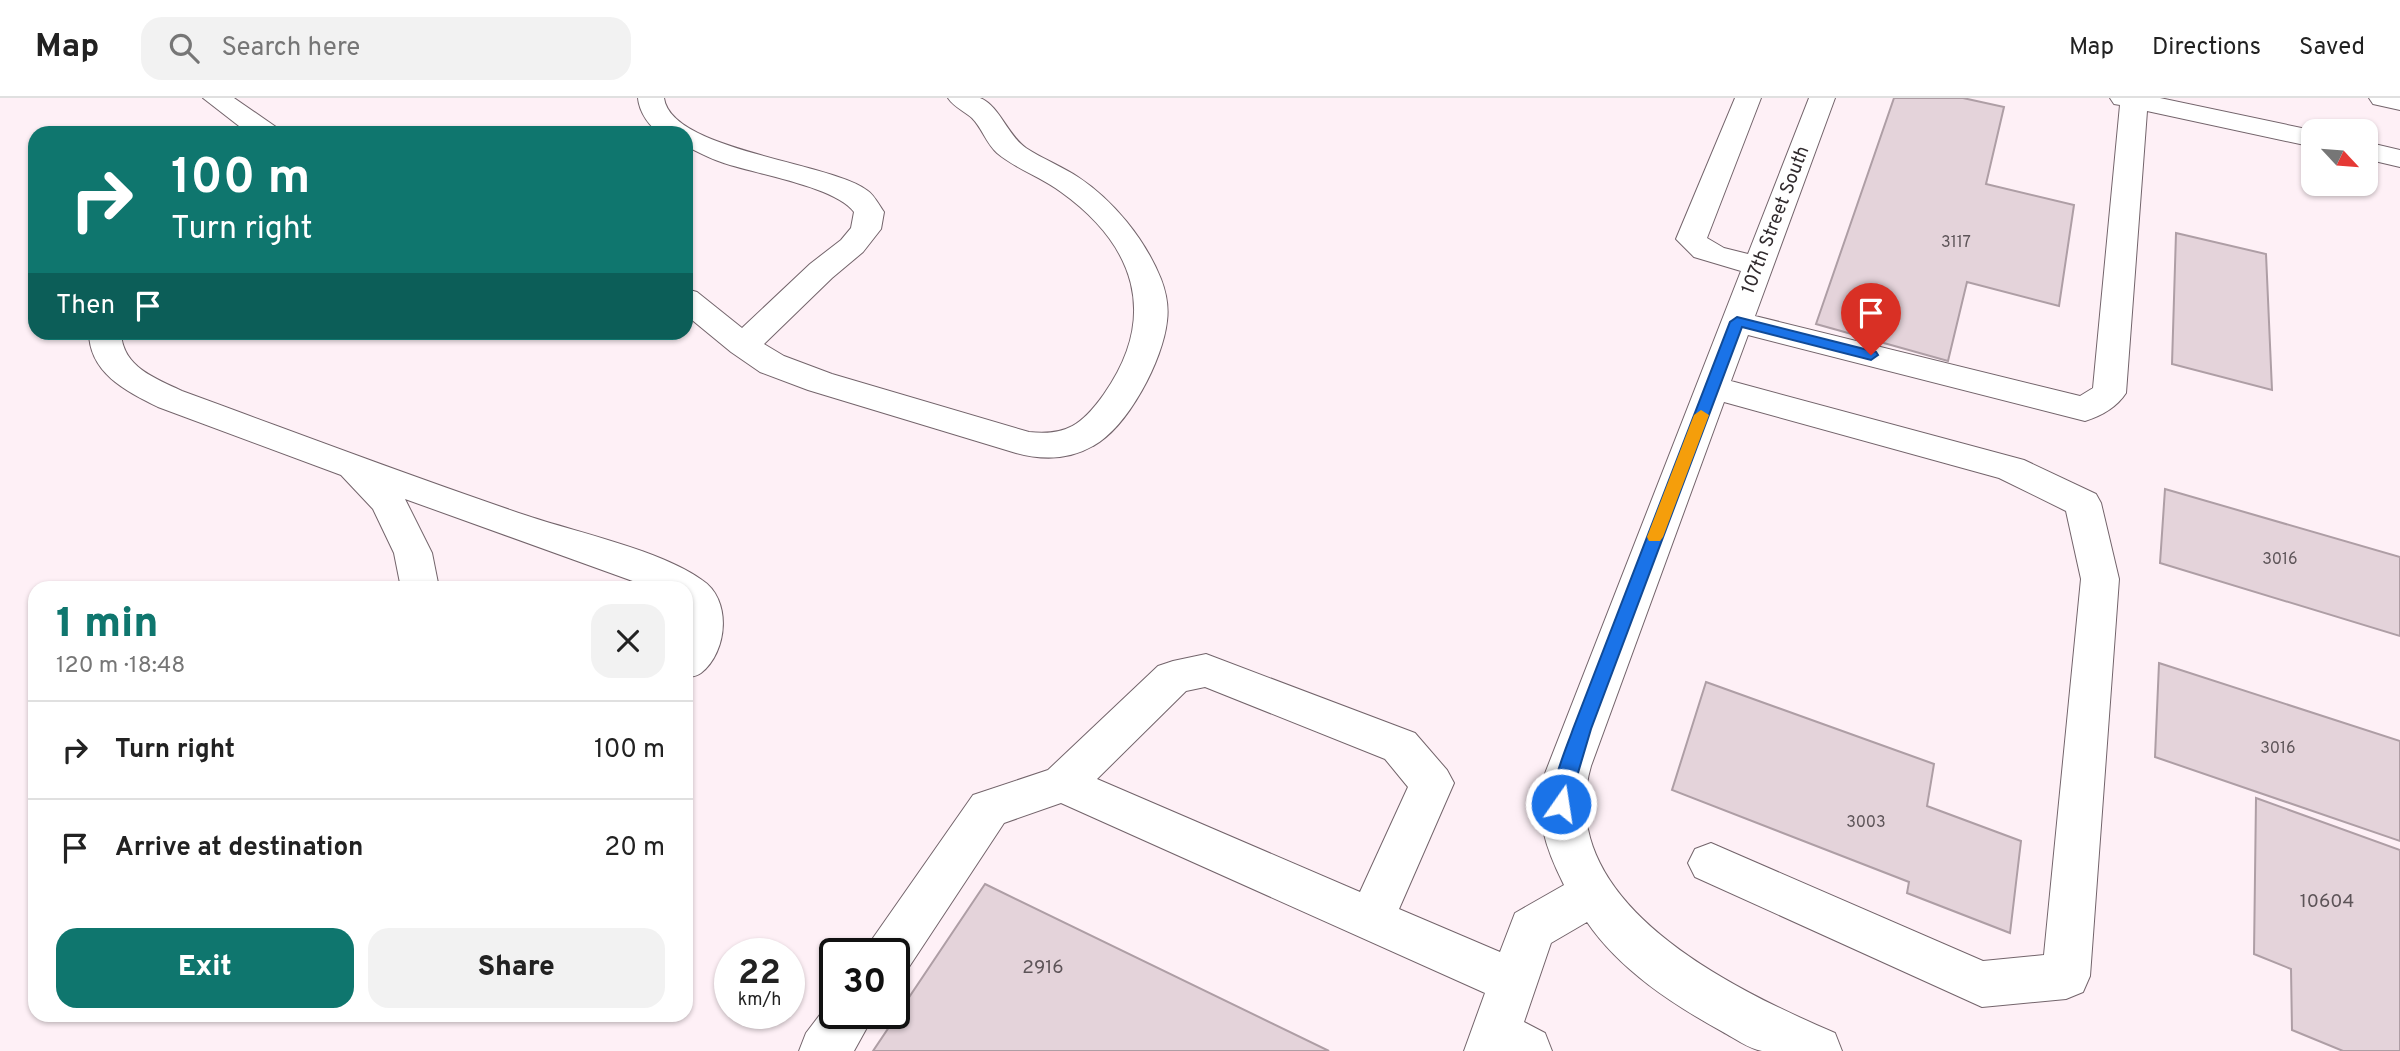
<!DOCTYPE html>
<meta charset="utf-8">
<style>
:root{--surface:#fff;--page:#f2f2f2;--text:#222;--muted:#767676;--line:#e0e0e0;--accent:#0f766e}
body{margin:0;font-family:Overpass,sans-serif;background:var(--page);color:var(--text);height:100vh;display:flex;flex-direction:column;font-size:26px;white-space:nowrap}
*{box-sizing:border-box;margin:0}
p{font-size:23px;color:var(--muted)}
.icon{flex:none;width:38px;height:38px;fill:none;stroke:currentColor;stroke-width:2;stroke-linecap:round;stroke-linejoin:round}
.map{position:relative;flex:1;overflow:hidden}
.side{position:absolute;left:28px;top:483px;width:665px;height:441px;display:flex;flex-direction:column;background:var(--surface);border-radius:21px;box-shadow:0 2px 5px #0004}
.side>*{flex:none}
.banner{position:absolute;left:28px;top:28px;width:665px;height:214px;border-radius:21px;box-shadow:0 2px 5px #0004;background:#0f766e;color:#fff;overflow:hidden}
.needle{width:46px;rotate:116deg}
.buttons{position:absolute;left:2301px;top:21px;display:grid;gap:14px}
.buttons a{display:grid;place-items:center;width:77px;height:77px;border-radius:14px;background:var(--surface);box-shadow:0 2px 5px #0004;font-size:35px}
.speed{position:absolute;left:714px;top:840px;display:flex;gap:14px;font-size:35px;font-weight:700;text-align:center}
.speed>*{display:grid;place-content:center;width:91px;height:91px;border-radius:50%;background:var(--surface);box-shadow:0 2px 5px #0004;line-height:1}
.speed small{font-size:18px;font-weight:400}
.speed .limit{border:4px solid #111;border-radius:10px;background:#fff;color:#111}
.pin{position:absolute;display:grid;place-items:center;width:60px;height:60px;color:#fff;margin:-72px -30px;border-radius:50% 50% 50% 0;rotate:-45deg;box-shadow:0 0 7px #0007}
.pin .icon{rotate:45deg}
.me{position:absolute;width:77px;margin:-38px;rotate:13deg;stroke-linejoin:round;filter:drop-shadow(0 0 5px #0008)}
.turn{display:flex;align-items:center;gap:24px;height:147px;padding:0 28px;font-size:32px}
.turn .icon{width:91px;height:91px;stroke-width:2.5}
.turn b{display:block;font-size:49px;line-height:60px}
.then{display:flex;align-items:center;height:66px;padding:0 28px;background:#0003;gap:14px;font-size:26px}
.round{display:grid;place-items:center;flex:none;width:74px;height:74px;border-radius:21px;background:var(--page)}
.headline{display:flex;align-items:center;justify-content:space-between;height:119px;padding:0 28px}
h1{font-size:42px;font-weight:800;line-height:52px;color:var(--accent)}
.cta{display:flex;gap:14px;margin-top:auto;padding:14px 28px}
.cta a{flex:1;height:80px;border-radius:21px;background:var(--accent);color:#fff;font-size:28px;font-weight:800;line-height:80px;text-align:center}
.cta a+a{background:var(--page);color:var(--text)}
ul{padding:0;list-style:none}
li{display:flex;align-items:center;gap:21px;height:98px;padding:0 28px;border-top:2px solid var(--line)}
li div{flex:1}
li b{display:block;font-size:26px}
li em{font-style:normal}
header{display:flex;align-items:center;gap:42px;box-sizing:border-box;height:98px;padding:0 35px;background:var(--surface);border-bottom:2px solid var(--line)}
header strong{font-size:33px}
nav{display:flex;gap:38px;margin-inline-start:auto;font-size:24px}
.search{width:490px;height:63px;background:var(--page);display:flex;align-items:center;gap:18px;box-sizing:border-box;padding:0 24px;border-radius:21px;color:var(--muted);font-size:26px}
.map>svg:first-child{display:block}
</style>
<header>
<strong>Map</strong>
<div class="search"><svg class="icon" aria-label="search" viewBox="0 0 24 24"><circle cx="10" cy="10" r="6"/><path d="M15 15l6 6"/></svg>Search here</div>
<nav><a>Map</a><a>Directions</a><a>Saved</a></nav>
</header>
<div class="map">
<svg width="2400" height="953" viewBox="0 0 2400 953">
<rect width="100%" height="100%" fill="#fef0f6"/>
<g fill="#e4d3da" stroke="#ae9ea5" stroke-width="2">
<polygon points="1894,0 1963,0 2004,9 1986,86 2074,107 2059,208 1967,184 1948,263 1816,226"/>
<polygon points="2176,135 2266,156 2272,292 2172,266"/>
<polygon points="2165,391 2400,459 2400,538 2160,465"/>
<polygon points="2159,565 2400,643 2400,743 2155,659"/>
<polygon points="1706,584 1934,666 1927,708 2021,743 2010,835 1907,795 1909,784 1672,692"/>
<polygon points="2256,700 2400,752 2400,953 2343,953 2292,932 2291,871 2254,856"/>
<polygon points="985,786 1329,953 873,953"/>
</g>
<g fill="none" stroke-linecap="round" stroke-linejoin="round">
<defs>
<g id="minor">
<polygon points="203,0 234,0 276,29 280,35 248,35"/>
<path d="M 638,0 L 664,0 C 671,53 831,64 868,93 C 874,97 879,107 884,114 L 881,131 L 863,154 L 832,180 L 764,246 L 784,258 L 832,276 L 1029,334 C 1066,338 1082,327 1104,296 C 1159,218 1135,147 1061,94 C 1041,79 1016,71 997,55 C 986,45 982,30 972,20 C 964,13 954,9 948,0 C 957,0 971,0 980,0 C 999,7 1008,38 1026,50 C 1043,61 1061,68 1078,79 C 1113,102 1145,141 1161,181 C 1166,194 1169,208 1167,223 C 1163,262 1128,329 1093,348 C 1069,362 1041,362 1016,355 L 808,292 L 760,274 L 731,254 L 686,217 L 686,191 L 697,194 L 742,230 L 810,166 L 841,142 L 851,130 L 854,114 C 835,88 754,76 721,64 C 709,60 698,54 686,48 L 686,35 C 679,35 670,37 663,35 C 650,32 639,13 638,0 Z"/>
<path d="M 1735,0 L 1761,0 L 1707,140 L 1724,150 L 1748,156 L 1809,0 L 1835,0 L 1755,218 L 2080,298 L 2093,290 L 2120,7 L 2114,6 L 2110,0 L 2160,0 L 2316,33 L 2314,33 L 2314,49 L 2147,13 L 2126,295 C 2117,309 2101,318 2085,323 L 1748,237 L 1731,283 L 2024,362 L 2096,396 L 2101,405 L 2119,481 L 2090,878 L 2083,894 L 2066,901 L 1982,909 L 1695,779 L 1688,765 L 1695,751 L 1711,745 L 1983,863 L 2044,857 L 2081,481 L 2066,413 L 1999,380 L 1724,304 L 1591,668 C 1551,805 1735,892 1835,935 L 1842,953 C 1818,953 1785,953 1762,953 C 1749,951 1734,940 1723,934 C 1672,906 1620,872 1587,824 L 1551,845 L 1524,924 L 1545,935 L 1552,953 L 1464,953 L 1485,895 L 1061,705 L 1004,725 L 907,872 L 894,877 L 894,856 L 866,856 L 873,840 L 973,697 L 1048,672 L 1158,568 L 1173,563 L 1206,556 L 1415,635 L 1447,672 L 1454,685 L 1399,811 L 1500,854 L 1515,815 L 1564,787 C 1546,751 1534,718 1544,678 L 1741,173 L 1694,159 L 1676,141 ZM 1205,589 L 1385,661 L 1408,689 L 1360,794 L 1097,681 L 1186,593 Z"/>
<polygon points="2369,0 2400,0 2400,12 2373,6"/>
<polygon points="2366,44 2400,52 2400,69 2366,61"/>
<path d="M 89,234 L 121,234 C 122,269 155,280 182,293 C 297,335 412,379 528,418 C 579,435 660,452 702,482 C 732,501 728,554 701,575 C 697,578 690,579 686,580 L 686,490 L 652,490 L 405,401 L 432,455 L 439,490 L 401,490 L 394,455 L 373,411 L 341,377 L 158,309 C 126,293 89,275 89,234 Z"/>
<polygon points="835,897 835,915 875,915 854,953 799,953 806,935"/>
</g>
</defs>
<use href="#minor" stroke="#73646b" stroke-width="2"/>
<use href="#minor" fill="#fff" fill-rule="evenodd"/>
</g>
<path fill="#1a73e8" stroke="#114b97" stroke-width="2" d="M 1737,219 L 1876,254 L 1878,257 L 1871,262 L 1742,229 L 1591,631 L 1567,712 L 1561,714 L 1555,712 C 1546,695 1567,649 1573,631 L 1730,224 Z"/>
<polygon fill="#f59e0b" points="1701,312 1709,317 1663,439 1660,443 1649,443 1647,439 1694,317"/>
<g text-anchor="middle" dominant-baseline="central" stroke-width="7" stroke-linejoin="round" paint-order="stroke">
<g font-size="16" fill="#5d5458">
<text x="1956" y="145">3117</text>
<text x="2280" y="462">3016</text>
<text x="2278" y="651">3016</text>
<text x="1866" y="725">3003</text>
</g>
<g font-size="19" fill="#302a2d" stroke="#fff">
<text transform="translate(1776 122) rotate(-69)">107th Street South</text>
</g>
<g font-size="19" fill="#5d5458">
<text x="2327" y="804">10604</text>
<text x="1043" y="870">2916</text>
</g>
</g>
</svg>
<div class="buttons">
<a><svg class="needle" viewBox="-14 -14 28 28"><path d="M0-13l5 13h-10z" fill="#e53935"/><path d="M0 13l5-13h-10z" fill="#767676"/></svg></a>
</div>
<div class="speed"><div>22<small>km/h</small></div><div class="limit">30</div></div>
<div class="pin" style="left:1871px;top:257px;background:#d93025"><svg class="icon" aria-label="arrive" viewBox="0 0 24 24"><path d="M6 21V4h12l-3 4 3 4H6"/></svg></div>
<svg class="me" style="left:1561px;top:706px" viewBox="-20 -20 40 40"><circle r="17" fill="#1a73e8" stroke="#fff" stroke-width="3"/><path d="M0-11L8 9 0 5-8 9z" fill="#fff"/></svg>
<div class="banner">
<div class="turn"><svg class="icon" aria-label="right" viewBox="0 0 24 24"><path d="M7 20v-9h11M14 6l5 5-5 5"/></svg><div><b>100 m</b>Turn right</div></div>
<div class="then">Then<svg class="icon" aria-label="arrive" viewBox="0 0 24 24"><path d="M6 21V4h12l-3 4 3 4H6"/></svg></div>
</div>
<section class="side">
<div class="headline"><div><h1>1 min</h1><p>120 m · 18:48</p></div><a class="round"><svg class="icon" aria-label="close" viewBox="0 0 24 24"><path d="M6 6l12 12M18 6L6 18"/></svg></a></div>
<ul>
<li><svg class="icon" aria-label="right" viewBox="0 0 24 24"><path d="M7 20v-9h11M14 6l5 5-5 5"/></svg><div><b>Turn right</b></div><em>100 m</em></li>
<li><svg class="icon" aria-label="arrive" viewBox="0 0 24 24"><path d="M6 21V4h12l-3 4 3 4H6"/></svg><div><b>Arrive at destination</b></div><em>20 m</em></li>
</ul>
<div class="cta"><a>Exit</a><a>Share</a></div>
</section>
</div>
